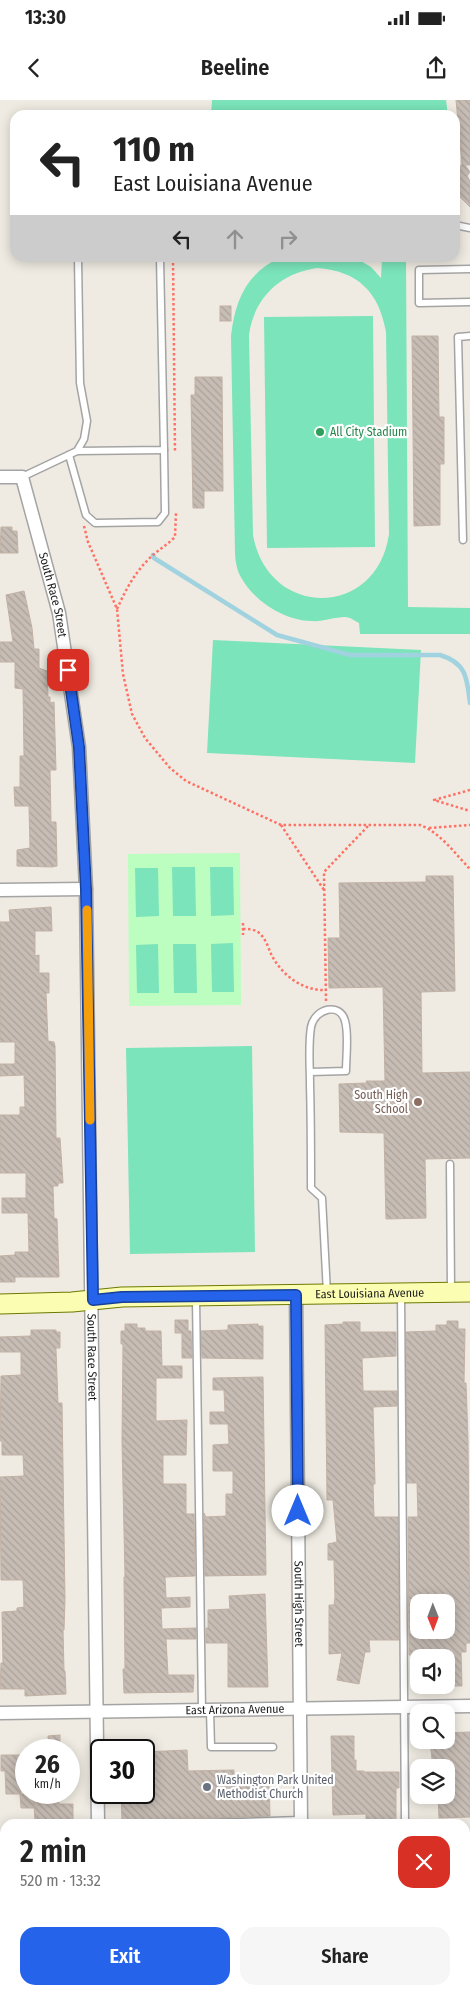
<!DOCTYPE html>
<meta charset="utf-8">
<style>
:root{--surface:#fff;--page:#f6f6f6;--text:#222;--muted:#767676;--accent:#2563eb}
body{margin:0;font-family:"Fira Sans Condensed",sans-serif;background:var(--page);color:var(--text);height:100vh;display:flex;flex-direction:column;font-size:19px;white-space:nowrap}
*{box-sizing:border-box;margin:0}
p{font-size:16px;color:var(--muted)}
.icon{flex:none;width:28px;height:28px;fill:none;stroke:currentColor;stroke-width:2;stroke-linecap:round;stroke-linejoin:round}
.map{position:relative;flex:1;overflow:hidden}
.drawer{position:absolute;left:0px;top:1719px;width:470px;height:176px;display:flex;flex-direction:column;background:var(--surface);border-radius:15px 15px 0 0;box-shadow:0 2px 12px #0003}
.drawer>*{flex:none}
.guide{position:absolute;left:10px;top:10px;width:450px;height:152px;border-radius:15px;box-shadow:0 2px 12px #0003;background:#fff;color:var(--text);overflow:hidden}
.needle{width:32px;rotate:179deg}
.fabs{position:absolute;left:410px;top:1494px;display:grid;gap:10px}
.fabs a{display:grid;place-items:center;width:45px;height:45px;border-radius:10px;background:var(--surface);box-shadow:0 2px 12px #0003;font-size:25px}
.speed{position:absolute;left:15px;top:1639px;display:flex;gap:10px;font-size:25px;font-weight:700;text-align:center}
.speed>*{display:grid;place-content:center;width:65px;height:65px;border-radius:50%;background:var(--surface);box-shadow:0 2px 12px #0003;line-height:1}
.speed small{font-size:12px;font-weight:400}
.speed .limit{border:2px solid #111;border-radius:8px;background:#fff;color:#111}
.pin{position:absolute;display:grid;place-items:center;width:42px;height:42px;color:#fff;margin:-21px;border-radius:10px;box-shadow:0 2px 8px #0006}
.me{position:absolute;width:55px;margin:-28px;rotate:0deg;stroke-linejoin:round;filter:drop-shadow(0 0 4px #0008)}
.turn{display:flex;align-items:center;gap:18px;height:105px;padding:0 20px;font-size:22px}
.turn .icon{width:65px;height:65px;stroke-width:2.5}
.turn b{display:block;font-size:35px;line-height:42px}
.lanes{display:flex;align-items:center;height:48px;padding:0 20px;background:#0003;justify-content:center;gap:25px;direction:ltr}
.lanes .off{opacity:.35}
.round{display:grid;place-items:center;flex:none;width:52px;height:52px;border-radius:15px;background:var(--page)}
.head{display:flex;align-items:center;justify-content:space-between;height:85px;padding:0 20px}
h1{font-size:30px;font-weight:600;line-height:38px}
.button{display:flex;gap:10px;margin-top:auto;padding:10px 20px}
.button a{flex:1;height:58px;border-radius:15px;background:var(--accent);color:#fff;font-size:20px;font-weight:600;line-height:58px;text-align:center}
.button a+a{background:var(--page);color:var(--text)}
.status{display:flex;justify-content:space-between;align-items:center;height:35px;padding:0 25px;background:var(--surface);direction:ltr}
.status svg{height:14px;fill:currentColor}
header{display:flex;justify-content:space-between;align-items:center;height:65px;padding:0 20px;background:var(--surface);font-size:22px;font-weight:600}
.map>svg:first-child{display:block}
</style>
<div class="status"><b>13:30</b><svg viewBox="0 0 49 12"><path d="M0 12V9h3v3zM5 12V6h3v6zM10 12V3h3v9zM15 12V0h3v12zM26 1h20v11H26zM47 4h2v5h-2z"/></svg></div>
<header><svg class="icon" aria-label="back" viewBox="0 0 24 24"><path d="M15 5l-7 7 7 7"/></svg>Beeline<svg class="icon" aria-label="share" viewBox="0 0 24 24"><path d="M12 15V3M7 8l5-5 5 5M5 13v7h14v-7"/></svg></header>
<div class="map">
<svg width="470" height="1894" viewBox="0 0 470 1894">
<defs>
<pattern id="building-back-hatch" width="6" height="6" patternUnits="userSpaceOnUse" patternTransform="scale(1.25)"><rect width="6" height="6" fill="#c7bdb5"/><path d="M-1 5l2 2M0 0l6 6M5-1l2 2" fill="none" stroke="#aaa29b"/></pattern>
</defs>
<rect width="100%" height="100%" fill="#efebe2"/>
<polygon fill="#bcfdc0" points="240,753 241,905 129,906 128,754"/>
<g fill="#7be4ba" fill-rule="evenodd">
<polygon points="212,0 446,0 448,15 211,15"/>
<path d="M 279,158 L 356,158 L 371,167 L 381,178 L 382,158 L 406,158 L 408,507 L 470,508 L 470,534 L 360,534 L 359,523 C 355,521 350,517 345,517 C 334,517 323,522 311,521 C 282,520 249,498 238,471 C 236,465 235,458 235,452 L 231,236 C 235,201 246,174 279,158 ZM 317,168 C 358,171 379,192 386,232 L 389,434 C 377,519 268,519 253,435 L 249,235 C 254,198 280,173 317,168 Z"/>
<polygon points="373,216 375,447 267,448 264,217"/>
<polygon points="213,540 421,550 415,663 207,653"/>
<polygon points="172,767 195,767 196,816 173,816"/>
<polygon points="210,767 233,767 234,815 211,816"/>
<polygon points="135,768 158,768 159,816 136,817"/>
<polygon points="233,843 234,892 212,892 211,844"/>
<polygon points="158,844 159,893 137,893 136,845"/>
<polygon points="173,844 196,844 197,893 174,893"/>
<polygon points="252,946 255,1152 130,1154 126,948"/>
</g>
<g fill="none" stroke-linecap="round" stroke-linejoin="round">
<path stroke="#a0d2e0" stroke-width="4.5" d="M 153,455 L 154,458 L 277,535 L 350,555 L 440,555 C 467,563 467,579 470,603"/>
</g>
<g fill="url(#building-back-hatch)" stroke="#c2b1a4" fill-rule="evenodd">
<polygon points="456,0 470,0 470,65 465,65 470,72 467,76 470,81 470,107 455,92 455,61 460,67 462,64"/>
<rect x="220" y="206" width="11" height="15"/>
<polygon points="412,236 438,236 439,317 444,317 444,364 440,364 440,425 414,426"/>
<polygon points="195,277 222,277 223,391 204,391 204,408 193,408 191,295 195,295"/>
<polygon points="1,427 12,427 12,431 17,431 18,453 0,453"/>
<polygon points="24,491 32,528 34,549 39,549 39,568 47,571 48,597 50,597 50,603 54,602 56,670 50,670 51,722 56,722 57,766 52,767 17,766 17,750 30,748 29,706 15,706 14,687 20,687 20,656 24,656 23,589 15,588 15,562 0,562 0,542 13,542 6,495"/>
<polygon points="426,776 453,776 455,891 421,892 422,973 470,972 470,1058 425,1059 426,1118 386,1119 384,1033 340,1032 339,984 367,983 366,981 385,981 383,887 329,888 328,838 340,838 339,783 426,782"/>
<polygon points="51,807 52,831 35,831 35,856 39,855 39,873 49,873 49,893 46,893 48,941 54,942 55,946 56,1038 60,1038 63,1083 58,1083 58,1086 53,1086 54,1118 57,1119 59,1177 15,1177 15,1182 0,1182 0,1156 15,1155 15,1152 29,1152 28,1113 2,1113 2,1098 26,1098 26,1073 0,1073 0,1015 20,1015 20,1007 25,1007 24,975 0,976 0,964 15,964 15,942 0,942 0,822 10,822 9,810"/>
<polygon points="175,1220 188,1220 188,1231 191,1231 192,1258 182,1258 182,1233 175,1233"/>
<path d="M 447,1221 L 458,1221 L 458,1229 L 465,1229 L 464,1283 L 466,1283 L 468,1340 L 470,1543 L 466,1543 L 466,1552 L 461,1552 L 462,1586 L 446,1586 L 446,1554 L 409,1555 L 408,1417 L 418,1417 L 417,1383 L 407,1383 L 406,1232 L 436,1231 L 436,1225 L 447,1225 ZM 419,1502 L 446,1502 L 446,1530 L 416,1530 L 416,1504 Z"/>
<polygon points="343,1222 360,1222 360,1232 396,1232 396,1256 362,1258 363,1291 397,1291 397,1306 373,1307 375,1384 373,1384 374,1417 398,1417 399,1540 369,1540 370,1552 365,1552 359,1584 337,1580 342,1553 329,1554 329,1505 334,1505 335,1497 334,1463 334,1460 328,1460 328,1444 337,1442 333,1400 327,1400 325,1225 343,1224"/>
<polygon points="125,1224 137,1224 137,1228 145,1228 145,1231 161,1231 162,1266 182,1266 182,1278 156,1278 156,1321 187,1320 186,1355 163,1355 163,1384 186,1384 186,1414 194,1414 195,1476 165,1477 166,1498 190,1497 190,1507 161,1508 162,1529 196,1528 196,1539 166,1539 168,1575 194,1575 193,1592 124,1593 123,1569 125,1569 124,1477 125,1477 122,1341 123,1244 121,1244 121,1231 125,1231"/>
<polygon points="258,1224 258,1226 263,1226 263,1259 202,1258 201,1231 228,1230 228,1225 229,1225"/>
<polygon points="31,1230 56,1230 56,1232 60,1232 60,1248 56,1248 56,1250 58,1303 62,1303 65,1499 64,1530 63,1530 64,1571 65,1571 66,1594 25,1596 25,1589 0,1589 1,1563 3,1563 2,1512 17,1511 17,1508 24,1507 23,1480 1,1480 0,1377 24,1376 23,1355 2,1355 2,1341 0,1341 1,1276 21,1275 21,1252 0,1252 0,1237 31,1236"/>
<polygon points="263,1277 266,1475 205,1476 204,1413 206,1417 226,1416 226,1394 233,1394 233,1371 213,1371 213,1345 229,1344 228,1324 210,1324 210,1312 225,1312 224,1290 213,1290 213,1278"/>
<polygon points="265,1494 268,1587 228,1587 228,1543 206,1543 206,1528 208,1528 208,1510 230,1509 229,1496"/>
<polygon points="470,1632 470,1717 439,1718 438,1695 446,1695 446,1668 433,1668 430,1640 446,1640 446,1633"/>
<polygon points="60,1635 60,1650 49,1650 48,1636"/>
<polygon points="331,1636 354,1636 354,1660 356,1660 356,1671 364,1671 364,1672 399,1672 399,1688 396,1688 396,1724 366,1724 366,1714 333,1715"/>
<polygon points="187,1650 188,1671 234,1670 234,1681 269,1680 270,1716 122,1721 121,1692 144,1692 144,1652"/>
<polygon points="1,1655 26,1655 26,1670 20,1670 21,1694 6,1694 5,1671 1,1671"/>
<polygon points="20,1694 34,1694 34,1708 21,1708"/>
<polygon points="34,1702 59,1702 59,1704 73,1704 73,1723 35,1723"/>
</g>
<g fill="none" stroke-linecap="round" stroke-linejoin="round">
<defs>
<g id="lane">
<polyline points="455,125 470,128"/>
<polyline points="470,169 419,170 419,203 470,202"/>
<polyline points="77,351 84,339 87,321 80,283 78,158"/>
<polyline points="69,355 86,415 95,423 158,422 165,413 164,350"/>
<polyline points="22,377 77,351 164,350 160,158"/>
<polyline points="463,440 458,237 470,236"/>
<path d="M 310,972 L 346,971 C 346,957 349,934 345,921 C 340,902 315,908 311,927 C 308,946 310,966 310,985 C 311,1019 311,1054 311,1088 L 322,1098 L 327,1193"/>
<polyline points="450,1064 451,1191"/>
<polyline points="401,1194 405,1724"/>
<polyline points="196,1199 202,1610"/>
<polyline points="210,1610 211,1647 273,1647"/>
<polyline points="179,1724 301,1720"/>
<polyline points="0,1866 0,1894"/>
<polyline points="203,1890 203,1894"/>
<polyline points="408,1890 408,1894"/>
</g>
<g id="street">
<path id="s1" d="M 0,377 L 22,377 L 59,513 L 79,647 L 86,789 L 98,1724"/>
<polyline points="0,790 86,789"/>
<path id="s2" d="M 296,1195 L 301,1724"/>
<path id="s3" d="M 0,1613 L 470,1606"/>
<polyline points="102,1890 102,1894"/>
<polyline points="304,1890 304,1894"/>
</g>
<g id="secondary">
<path id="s4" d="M 0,1204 L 72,1202 L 122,1197 L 470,1192"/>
</g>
</defs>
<use href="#lane" stroke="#a4a4a4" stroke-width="9"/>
<use href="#street" stroke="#a4a4a4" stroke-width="15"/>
<use href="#secondary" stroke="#6d7900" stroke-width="21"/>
<g stroke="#ff7164" stroke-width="2.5" stroke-dasharray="2.5 2.5" stroke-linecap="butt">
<polyline points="173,158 175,352"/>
<path d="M 84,426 L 88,442 L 117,509 L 123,574 L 132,614 L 145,638 L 170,668 L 186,681 L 281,725 L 420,725 C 440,732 456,755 470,769"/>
<path d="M 117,509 C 126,489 136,470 153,455 C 160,449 168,444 175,437 L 176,412"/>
<polyline points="470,690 434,700 470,711"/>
<polyline points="281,725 324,790"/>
<polyline points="429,728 470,725"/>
<polyline points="243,823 243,835"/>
<path d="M 243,829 C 248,829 253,829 258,832 C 266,838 268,848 272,856 C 283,876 303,891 326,890"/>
<polyline points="326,901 324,772 369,725"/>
</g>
<use href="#lane" stroke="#fff" stroke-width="6"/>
<use href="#street" stroke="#fff" stroke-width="12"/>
<use href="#secondary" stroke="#fbfeb2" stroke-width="19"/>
</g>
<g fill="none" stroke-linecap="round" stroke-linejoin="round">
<defs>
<polyline id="route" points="68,570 79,647 86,789 93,1200 122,1197 296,1195 298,1411"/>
</defs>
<use href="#route" stroke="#184099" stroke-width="12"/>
<use href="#route" stroke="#2563eb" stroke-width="9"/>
<polyline stroke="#f59e0b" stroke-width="9" points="87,810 90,1020"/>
</g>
<circle fill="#2e9e5b" stroke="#fff" stroke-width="2" cx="320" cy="332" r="5"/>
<circle fill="#8d6e63" stroke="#fff" stroke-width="2" cx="418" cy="1002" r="5"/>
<circle fill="#6b7280" stroke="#fff" stroke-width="2" cx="207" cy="1687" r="5"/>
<g text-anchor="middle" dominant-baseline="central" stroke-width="4.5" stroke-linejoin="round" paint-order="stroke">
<g font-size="12" fill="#27864d" stroke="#fff" text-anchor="start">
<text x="330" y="332">All City Stadium</text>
</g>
<g font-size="12" fill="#1d1d1d" stroke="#fff">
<text stroke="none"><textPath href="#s1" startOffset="144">South Race Street</textPath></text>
<text stroke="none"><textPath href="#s4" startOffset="370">East Louisiana Avenue</textPath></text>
<text stroke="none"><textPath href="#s1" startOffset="909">South Race Street</textPath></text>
<text stroke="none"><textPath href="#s2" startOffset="309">South High Street</textPath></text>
<text stroke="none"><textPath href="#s3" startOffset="235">East Arizona Avenue</textPath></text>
</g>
<g font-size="12" fill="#785e54" stroke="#fff" text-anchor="end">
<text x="408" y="995">South High<tspan x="408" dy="14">School</tspan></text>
</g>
<g font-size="12" fill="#5b616d" stroke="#fff" text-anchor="start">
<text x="217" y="1680">Washington Park United<tspan x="217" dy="14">Methodist Church</tspan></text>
</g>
</g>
</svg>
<div class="fabs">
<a><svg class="needle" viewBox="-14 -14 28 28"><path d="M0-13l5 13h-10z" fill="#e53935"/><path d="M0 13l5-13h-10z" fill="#767676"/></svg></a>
<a><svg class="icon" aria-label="sound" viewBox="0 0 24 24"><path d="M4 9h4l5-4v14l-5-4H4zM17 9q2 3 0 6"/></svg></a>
<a><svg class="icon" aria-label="search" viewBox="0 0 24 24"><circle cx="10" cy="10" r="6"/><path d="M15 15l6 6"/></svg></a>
<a><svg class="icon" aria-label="layers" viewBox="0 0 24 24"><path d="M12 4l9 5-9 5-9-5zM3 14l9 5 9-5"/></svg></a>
</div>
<div class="speed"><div>26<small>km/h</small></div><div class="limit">30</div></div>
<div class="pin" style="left:68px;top:570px;background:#d93025"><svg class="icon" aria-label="arrive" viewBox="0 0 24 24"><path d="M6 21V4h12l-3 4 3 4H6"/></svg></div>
<svg class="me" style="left:298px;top:1411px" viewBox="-20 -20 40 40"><circle r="19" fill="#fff"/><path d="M0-13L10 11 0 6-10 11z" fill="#2563eb"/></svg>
<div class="guide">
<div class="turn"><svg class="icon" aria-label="left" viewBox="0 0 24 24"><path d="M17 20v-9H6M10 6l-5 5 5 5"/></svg><div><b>110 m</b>East Louisiana Avenue</div></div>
<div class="lanes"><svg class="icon" aria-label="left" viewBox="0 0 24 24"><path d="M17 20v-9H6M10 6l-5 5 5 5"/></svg><svg class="icon off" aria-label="ahead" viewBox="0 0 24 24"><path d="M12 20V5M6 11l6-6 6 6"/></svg><svg class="icon off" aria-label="right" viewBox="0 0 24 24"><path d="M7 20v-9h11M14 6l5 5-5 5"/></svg></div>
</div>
<section class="drawer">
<div class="head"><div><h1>2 min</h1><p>520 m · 13:32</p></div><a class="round" style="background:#d93025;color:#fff"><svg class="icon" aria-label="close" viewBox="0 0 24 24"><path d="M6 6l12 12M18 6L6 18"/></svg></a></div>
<div class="button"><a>Exit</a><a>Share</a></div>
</section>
</div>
